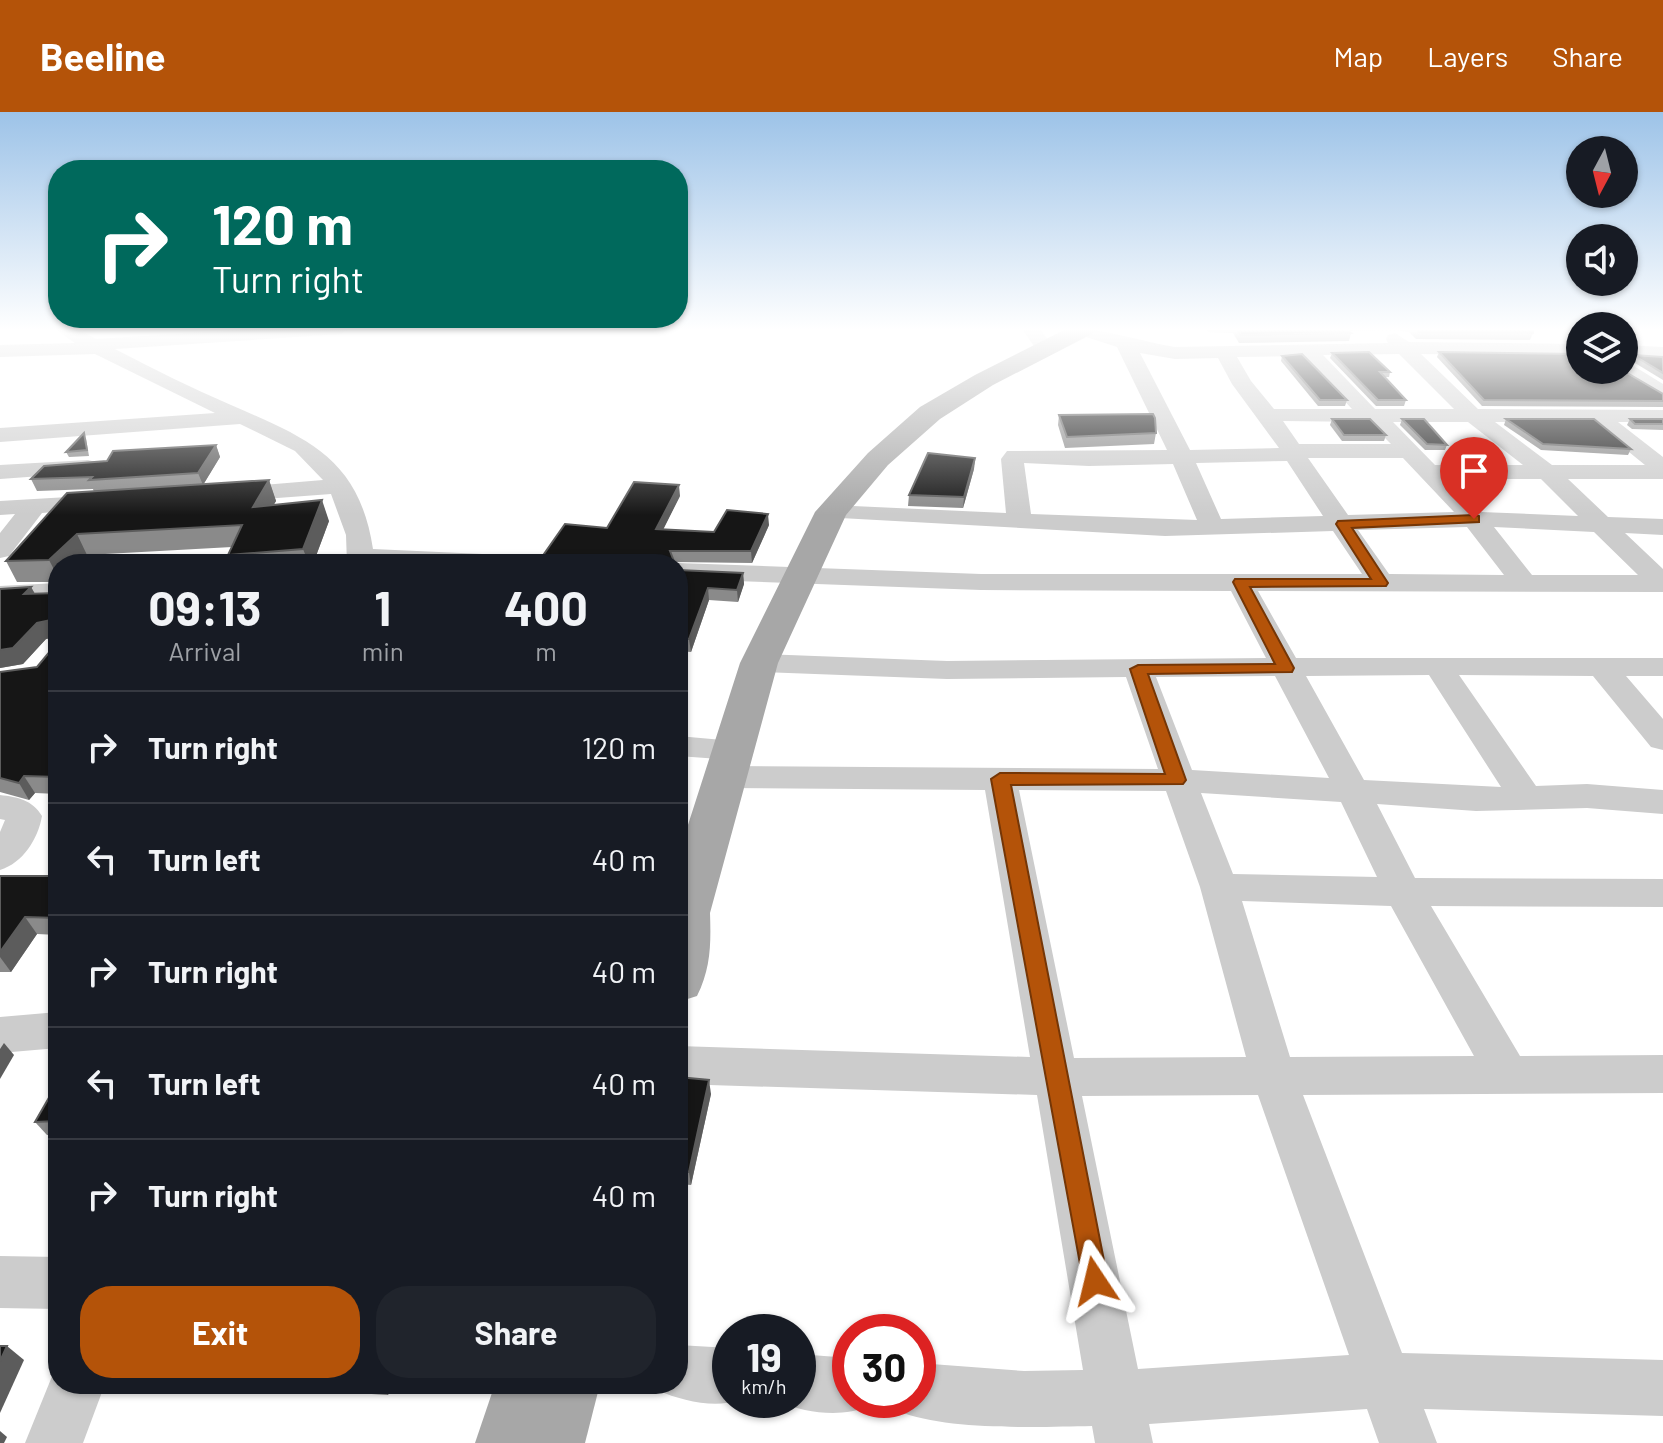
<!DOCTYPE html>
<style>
:root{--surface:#171b24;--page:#20242c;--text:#f1f3f6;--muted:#9ea1a6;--line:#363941;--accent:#b45309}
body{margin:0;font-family:Barlow,sans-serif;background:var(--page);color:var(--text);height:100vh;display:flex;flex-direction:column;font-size:30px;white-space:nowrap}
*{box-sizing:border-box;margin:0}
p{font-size:26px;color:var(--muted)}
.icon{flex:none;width:44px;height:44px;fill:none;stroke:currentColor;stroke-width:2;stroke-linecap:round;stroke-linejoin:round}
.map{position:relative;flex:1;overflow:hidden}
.sheet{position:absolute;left:48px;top:442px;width:640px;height:840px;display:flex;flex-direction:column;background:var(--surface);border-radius:32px;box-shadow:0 2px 6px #0004}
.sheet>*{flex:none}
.hud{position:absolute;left:48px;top:48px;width:640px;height:168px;border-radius:32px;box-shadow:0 2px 6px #0004;background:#00695c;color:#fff;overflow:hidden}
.needle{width:52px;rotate:187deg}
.buttons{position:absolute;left:1566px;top:24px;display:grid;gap:16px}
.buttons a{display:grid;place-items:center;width:72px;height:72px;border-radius:50%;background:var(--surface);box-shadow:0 2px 6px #0004;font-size:40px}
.speed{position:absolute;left:712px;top:1202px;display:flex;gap:16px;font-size:40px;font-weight:700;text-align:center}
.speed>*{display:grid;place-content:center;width:104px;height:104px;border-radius:50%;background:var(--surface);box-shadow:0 2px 6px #0004;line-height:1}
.speed small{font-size:20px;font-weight:400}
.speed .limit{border:12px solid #d22;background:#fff;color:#111}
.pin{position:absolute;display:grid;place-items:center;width:68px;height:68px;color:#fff;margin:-82px -34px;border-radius:50% 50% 50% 0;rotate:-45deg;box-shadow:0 0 8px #0007}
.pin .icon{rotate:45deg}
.me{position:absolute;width:88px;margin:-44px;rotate:350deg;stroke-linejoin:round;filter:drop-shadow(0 0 6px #0008)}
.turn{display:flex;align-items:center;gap:28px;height:168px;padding:0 32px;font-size:36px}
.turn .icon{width:104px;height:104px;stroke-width:2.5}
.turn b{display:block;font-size:56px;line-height:68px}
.eta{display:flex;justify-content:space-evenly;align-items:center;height:136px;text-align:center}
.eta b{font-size:48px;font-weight:700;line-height:56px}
.button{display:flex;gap:16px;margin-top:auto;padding:16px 32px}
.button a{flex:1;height:92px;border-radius:32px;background:var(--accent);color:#fff;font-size:32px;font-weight:700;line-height:92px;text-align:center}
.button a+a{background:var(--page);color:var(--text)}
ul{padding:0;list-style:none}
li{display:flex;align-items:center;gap:24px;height:112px;padding:0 32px;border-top:2px solid var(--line)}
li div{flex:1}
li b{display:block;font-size:30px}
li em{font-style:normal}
header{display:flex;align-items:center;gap:48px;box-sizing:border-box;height:112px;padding:0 40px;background:var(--accent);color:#fff}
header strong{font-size:38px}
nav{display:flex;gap:44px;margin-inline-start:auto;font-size:28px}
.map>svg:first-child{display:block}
</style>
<header>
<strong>Beeline</strong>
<nav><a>Map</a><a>Layers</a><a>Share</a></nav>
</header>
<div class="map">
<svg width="1663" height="1331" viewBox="0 0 1663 1331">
<rect width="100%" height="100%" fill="#fff"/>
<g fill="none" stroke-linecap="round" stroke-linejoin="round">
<g fill="#ccc" fill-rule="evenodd">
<path d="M 55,217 L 77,217 L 96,227 L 257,217 L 350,217 L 341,222 L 115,237 C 153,257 192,276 231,293 C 306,326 359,345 373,437 L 528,444 L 537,446 L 541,452 L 347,452 L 346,423 L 331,382 L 226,390 L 217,388 L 214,383 L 217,378 L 226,376 L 323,368 L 295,339 L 240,312 L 0,330 L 0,316 L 215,301 L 95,242 L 0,245 L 0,233 L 75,231 Z"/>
<polygon points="1022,217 1040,217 1054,236 1045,242 1038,240"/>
<path d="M 1075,217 C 1109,217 1141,230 1175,235 L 1388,231 L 1386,227 L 1388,223 L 1395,221 L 1409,230 L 1580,232 L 1580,244 L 1421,242 L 1478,297 L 1663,298 L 1663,310 L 1618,310 L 1663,345 L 1663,367 L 1568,367 L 1608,405 L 1663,407 L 1663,423 L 1625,421 L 1663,457 L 1663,480 L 1258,479 L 1296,546 L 1663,546 L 1663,564 L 1626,564 L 1663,607 L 1663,638 L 1651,635 L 1593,564 L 1459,563 L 1536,674 L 1587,672 L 1663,678 L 1663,702 L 1587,696 L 1476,699 L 1377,692 L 1415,766 L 1663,767 L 1663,795 L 1431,794 L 1520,944 L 1663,943 L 1663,981 L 1303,983 L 1402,1241 L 1663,1248 L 1663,1304 L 1424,1297 L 1437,1331 L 1379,1331 L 1367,1297 L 1149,1312 L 1153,1331 L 1095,1331 L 1092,1314 C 1039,1315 947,1319 898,1299 L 894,1288 L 918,1288 L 918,1251 L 1024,1259 L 1083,1258 L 1037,983 L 678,972 L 678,934 L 1030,945 L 985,678 L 724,676 L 712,673 L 707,665 L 712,657 L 724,654 L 1158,657 L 1126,565 L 947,567 L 759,560 L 748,557 L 744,551 L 748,545 L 759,542 L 947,549 L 1266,546 L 1231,479 L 981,478 L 678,467 L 678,452 L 674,452 L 678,451 L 981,462 L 1362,462 L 1333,419 L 1165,424 L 822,405 L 819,400 L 822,395 L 831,393 L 1006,401 L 1001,347 L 1007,339 L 1167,338 L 1117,235 L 1077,222 ZM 1140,241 L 1175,247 L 1218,246 L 1232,272 L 1279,336 L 1190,338 ZM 1399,242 L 1454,297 L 1375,297 L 1323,243 ZM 1302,244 L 1352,297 L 1274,297 L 1251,269 L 1237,245 ZM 1283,309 L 1369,310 L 1391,332 L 1299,332 ZM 1393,310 L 1468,310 L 1523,353 L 1435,353 ZM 1495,310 L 1592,310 L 1645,353 L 1552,353 ZM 1308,346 L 1403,346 L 1454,400 L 1348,403 ZM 1287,349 L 1323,404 L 1221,407 L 1196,351 ZM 1024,351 L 1089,354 L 1173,352 L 1197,408 L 1031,402 ZM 1449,367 L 1541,367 L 1578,404 L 1481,400 ZM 1467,415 L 1504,463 L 1389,462 L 1358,418 ZM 1494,415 L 1594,420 L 1638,463 L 1532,463 ZM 1429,563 L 1501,675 L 1364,668 L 1306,564 ZM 1275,564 L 1329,666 L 1192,658 L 1156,565 ZM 1019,678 L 1166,679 L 1200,775 L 1246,945 L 1074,946 ZM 1201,681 L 1341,690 L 1377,765 L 1233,762 ZM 1242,789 L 1391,794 L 1474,944 L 1290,945 ZM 1258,983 L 1349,1243 L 1138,1257 L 1082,984 Z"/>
<polygon points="1624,233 1663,235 1663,247 1624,245"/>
<polygon points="1624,248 1663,272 1663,287 1617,258 1624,258"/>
<polygon points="88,348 96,350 100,355 96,360 0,367 0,353"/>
<polygon points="102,383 111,385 114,390 111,395 42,401 9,444 0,446 0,421 15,402 0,403 0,389"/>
<polygon points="58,471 58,487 0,490 0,474"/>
<polygon points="678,624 745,630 749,637 745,644 733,648 678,644"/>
<path d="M 0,683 C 18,685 32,688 42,704 C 38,727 23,751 0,758 L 0,720 L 5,708 L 0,707 Z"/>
<polygon points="58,900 58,936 0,941 0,905"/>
<polygon points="0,1144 58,1145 58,1197 0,1196"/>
<path d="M 678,1233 L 730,1236 L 730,1288 L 738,1288 C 716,1297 680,1288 659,1279 L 656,1272 L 678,1272 Z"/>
<path d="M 798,1242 L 850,1246 L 850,1288 L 872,1288 L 870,1294 C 841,1306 807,1301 778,1290 L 798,1288 Z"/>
<polygon points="57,1252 58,1272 105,1272 83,1331 25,1331"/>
</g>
<g fill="#a7a7a7" fill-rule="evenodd">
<path d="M 1066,217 L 1096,217 L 1092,222 L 993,273 L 940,307 L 888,353 L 846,403 L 778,551 L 710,801 C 711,831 711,856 697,884 L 678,890 L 678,744 L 740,551 L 815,400 L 868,341 L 920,295 L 975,263 Z"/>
<polygon points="495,1272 600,1272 585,1331 475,1331"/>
</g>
</g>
<g fill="#8a8a8a">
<polygon points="1206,217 1533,217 1533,221 1530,228 1416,227 1409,220 1394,218 1348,219 1351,221 1349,229 1239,231 1233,221 1208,220"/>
<polygon points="1439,240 1663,282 1663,295 1482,294 1437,245"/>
<polygon points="1332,241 1390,260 1389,265 1385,265 1406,288 1404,294 1376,294 1330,246"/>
<polygon points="1633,243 1663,245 1663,268 1630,248"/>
<polygon points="1282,244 1347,288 1345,294 1318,294 1281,249"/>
<polygon points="1059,303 1156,321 1154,332 1065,336 1058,313"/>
<polygon points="1332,307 1386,323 1384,329 1342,329 1330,313"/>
<polygon points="1402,307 1447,333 1445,338 1425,338 1400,313"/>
<polygon points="1506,307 1631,337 1628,343 1541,338 1504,313"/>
<polygon points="1630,307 1663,307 1663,318 1632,317 1627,313"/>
<polygon points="86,327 89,344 69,345 66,340"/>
<polygon points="216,333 220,345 203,373 269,368 276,389 273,393 329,409 313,452 231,452 228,443 232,435 87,443 58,452 58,470 17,470 6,449 94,380 93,377 37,379 31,367 107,349"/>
<polygon points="975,346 974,357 963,396 908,394 909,383"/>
<polygon points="680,384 663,417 714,420 769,413 752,451 674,450 607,416"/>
<polygon points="678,458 743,461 744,472 738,490 709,488 691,540 678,539"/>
<polygon points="31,475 35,482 58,481 58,682 35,681 29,688 0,680 0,560 37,555 52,537 52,526 46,527 23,552 0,556 0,477"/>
<polygon points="0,764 58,768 58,823 37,822 11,860 0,860"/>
<polygon points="678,965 711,982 691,1073 678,1072"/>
<polygon points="58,970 58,1023 47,1023 35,1010"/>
<polygon points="311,1272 392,1272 388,1283 322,1279"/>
</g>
<g fill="#5c5c5c">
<polygon points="216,333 220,345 203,373 198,361"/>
<polygon points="975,346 974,357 963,396 964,385"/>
<polygon points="269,368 276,389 261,416 253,395"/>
<polygon points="679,373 680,384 658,428 656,417"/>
<polygon points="322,388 329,409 313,452 309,452 303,437"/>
<polygon points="768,402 769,413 752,451 751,439"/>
<polygon points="77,422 87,443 78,452 58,452 58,465 49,448"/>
<polygon points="743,461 744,472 738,490 737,478"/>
<polygon points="31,475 40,491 24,482"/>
<polygon points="708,476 709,488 691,540 689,527"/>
<polygon points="51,508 58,524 46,527 23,552 0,556 0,538 37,511"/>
<polygon points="24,664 35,681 29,688 19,671"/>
<polygon points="25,805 37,822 11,860 0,845 0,840"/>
<polygon points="4,931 14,943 0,967 0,937"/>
<polygon points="709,968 711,982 691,1073 689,1060"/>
<polygon points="7,1234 24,1248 0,1301 0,1249"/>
<polygon points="380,1272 392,1272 388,1283"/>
<polygon points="0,1319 7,1325 4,1331 0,1331"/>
</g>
<g fill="#161616" stroke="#5c5c5c" stroke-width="2">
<polygon points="1237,217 1346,217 1351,221 1241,223"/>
<polygon points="1416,217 1533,217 1533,221 1418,220"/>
<polygon points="1369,240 1390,260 1380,260 1406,288 1378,288 1332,241"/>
<polygon points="1439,240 1580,242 1580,258 1622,258 1663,282 1663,289 1484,288"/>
<polygon points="1302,242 1347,288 1320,288 1282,244"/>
<polygon points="1633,243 1663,245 1663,261"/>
<polygon points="1153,302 1155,306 1156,321 1067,325 1059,303"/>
<polygon points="1332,307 1370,307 1386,323 1344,323"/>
<polygon points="1402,307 1424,307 1447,333 1427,332"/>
<polygon points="1506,307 1594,307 1631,337 1543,332"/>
<polygon points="1630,307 1663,307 1663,312 1635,312"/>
<polygon points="84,321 87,338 66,340"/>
<polygon points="216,333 198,361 89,368 92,365 31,367 44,354 107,349 113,339"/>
<polygon points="928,341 975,346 964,385 909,383"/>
<polygon points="269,368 253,395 322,388 303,437 228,443 242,413 77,422 49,448 6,449 67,381"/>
<polygon points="634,370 679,373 656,417 714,420 727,398 768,402 751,439 670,439 675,452 537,452 565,412 607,416"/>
<polygon points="678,458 743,461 737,478 708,476 689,527 678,527"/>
<polygon points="31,475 24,482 58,481 58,665 24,664 19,671 0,666 0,560 37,555 52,537 51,508 37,511 13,536 0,538 0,477"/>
<polygon points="0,764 55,764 52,769 58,769 58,806 25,805 0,840"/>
<polygon points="678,965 709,968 689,1060 678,1058"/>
<polygon points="58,970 58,1009 35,1010"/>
<polygon points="0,1234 7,1234 0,1249"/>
</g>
<linearGradient id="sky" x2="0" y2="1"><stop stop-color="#9dc3e8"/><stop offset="0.54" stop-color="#fff"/><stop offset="1" stop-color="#fff" stop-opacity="0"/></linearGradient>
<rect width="1663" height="403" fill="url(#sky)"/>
<polygon fill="#b45309" stroke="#753606" stroke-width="2" points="1474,403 1479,404 1479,410 1352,416 1388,471 1386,474 1250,475 1294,556 1292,560 1148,562 1186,668 1183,672 1011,673 1108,1169 1104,1179 1095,1183 1085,1179 991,667 1000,661 1165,662 1130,557 1138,553 1275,552 1233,470 1235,467 1371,467 1336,412 1338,409"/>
</svg>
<div class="buttons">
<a><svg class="needle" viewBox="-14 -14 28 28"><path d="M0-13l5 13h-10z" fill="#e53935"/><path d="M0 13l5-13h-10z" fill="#9ea1a6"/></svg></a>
<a><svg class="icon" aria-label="sound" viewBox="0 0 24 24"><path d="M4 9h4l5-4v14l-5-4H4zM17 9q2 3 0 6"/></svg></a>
<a><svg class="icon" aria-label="layers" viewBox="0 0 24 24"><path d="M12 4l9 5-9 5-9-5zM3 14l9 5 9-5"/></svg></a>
</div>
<div class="speed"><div>19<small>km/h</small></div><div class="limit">30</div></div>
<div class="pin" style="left:1474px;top:407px;background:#d93025"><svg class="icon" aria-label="arrive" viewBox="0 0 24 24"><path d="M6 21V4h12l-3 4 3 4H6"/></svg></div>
<svg class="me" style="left:1095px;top:1169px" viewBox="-20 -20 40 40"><path d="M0-17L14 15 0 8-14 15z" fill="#b45309" stroke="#fff" stroke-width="4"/></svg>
<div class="hud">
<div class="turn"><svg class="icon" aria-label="right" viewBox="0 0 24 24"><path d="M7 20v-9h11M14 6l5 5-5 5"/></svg><div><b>120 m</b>Turn right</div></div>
</div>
<section class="sheet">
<div class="eta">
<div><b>09:13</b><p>Arrival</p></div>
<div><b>1</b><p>min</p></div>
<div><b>400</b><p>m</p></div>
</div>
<ul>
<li><svg class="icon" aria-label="right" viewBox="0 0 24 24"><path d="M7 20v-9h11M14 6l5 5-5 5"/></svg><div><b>Turn right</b></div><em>120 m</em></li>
<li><svg class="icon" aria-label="left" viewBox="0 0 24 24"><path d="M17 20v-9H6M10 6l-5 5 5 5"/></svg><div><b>Turn left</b></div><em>40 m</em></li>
<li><svg class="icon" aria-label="right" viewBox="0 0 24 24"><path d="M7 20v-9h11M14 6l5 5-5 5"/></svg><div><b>Turn right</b></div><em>40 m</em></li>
<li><svg class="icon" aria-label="left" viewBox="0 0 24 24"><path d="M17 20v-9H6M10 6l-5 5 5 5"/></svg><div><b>Turn left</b></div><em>40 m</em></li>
<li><svg class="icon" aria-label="right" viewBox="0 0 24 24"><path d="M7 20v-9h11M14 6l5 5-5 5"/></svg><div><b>Turn right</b></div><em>40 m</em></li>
</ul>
<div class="button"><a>Exit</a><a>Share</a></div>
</section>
</div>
